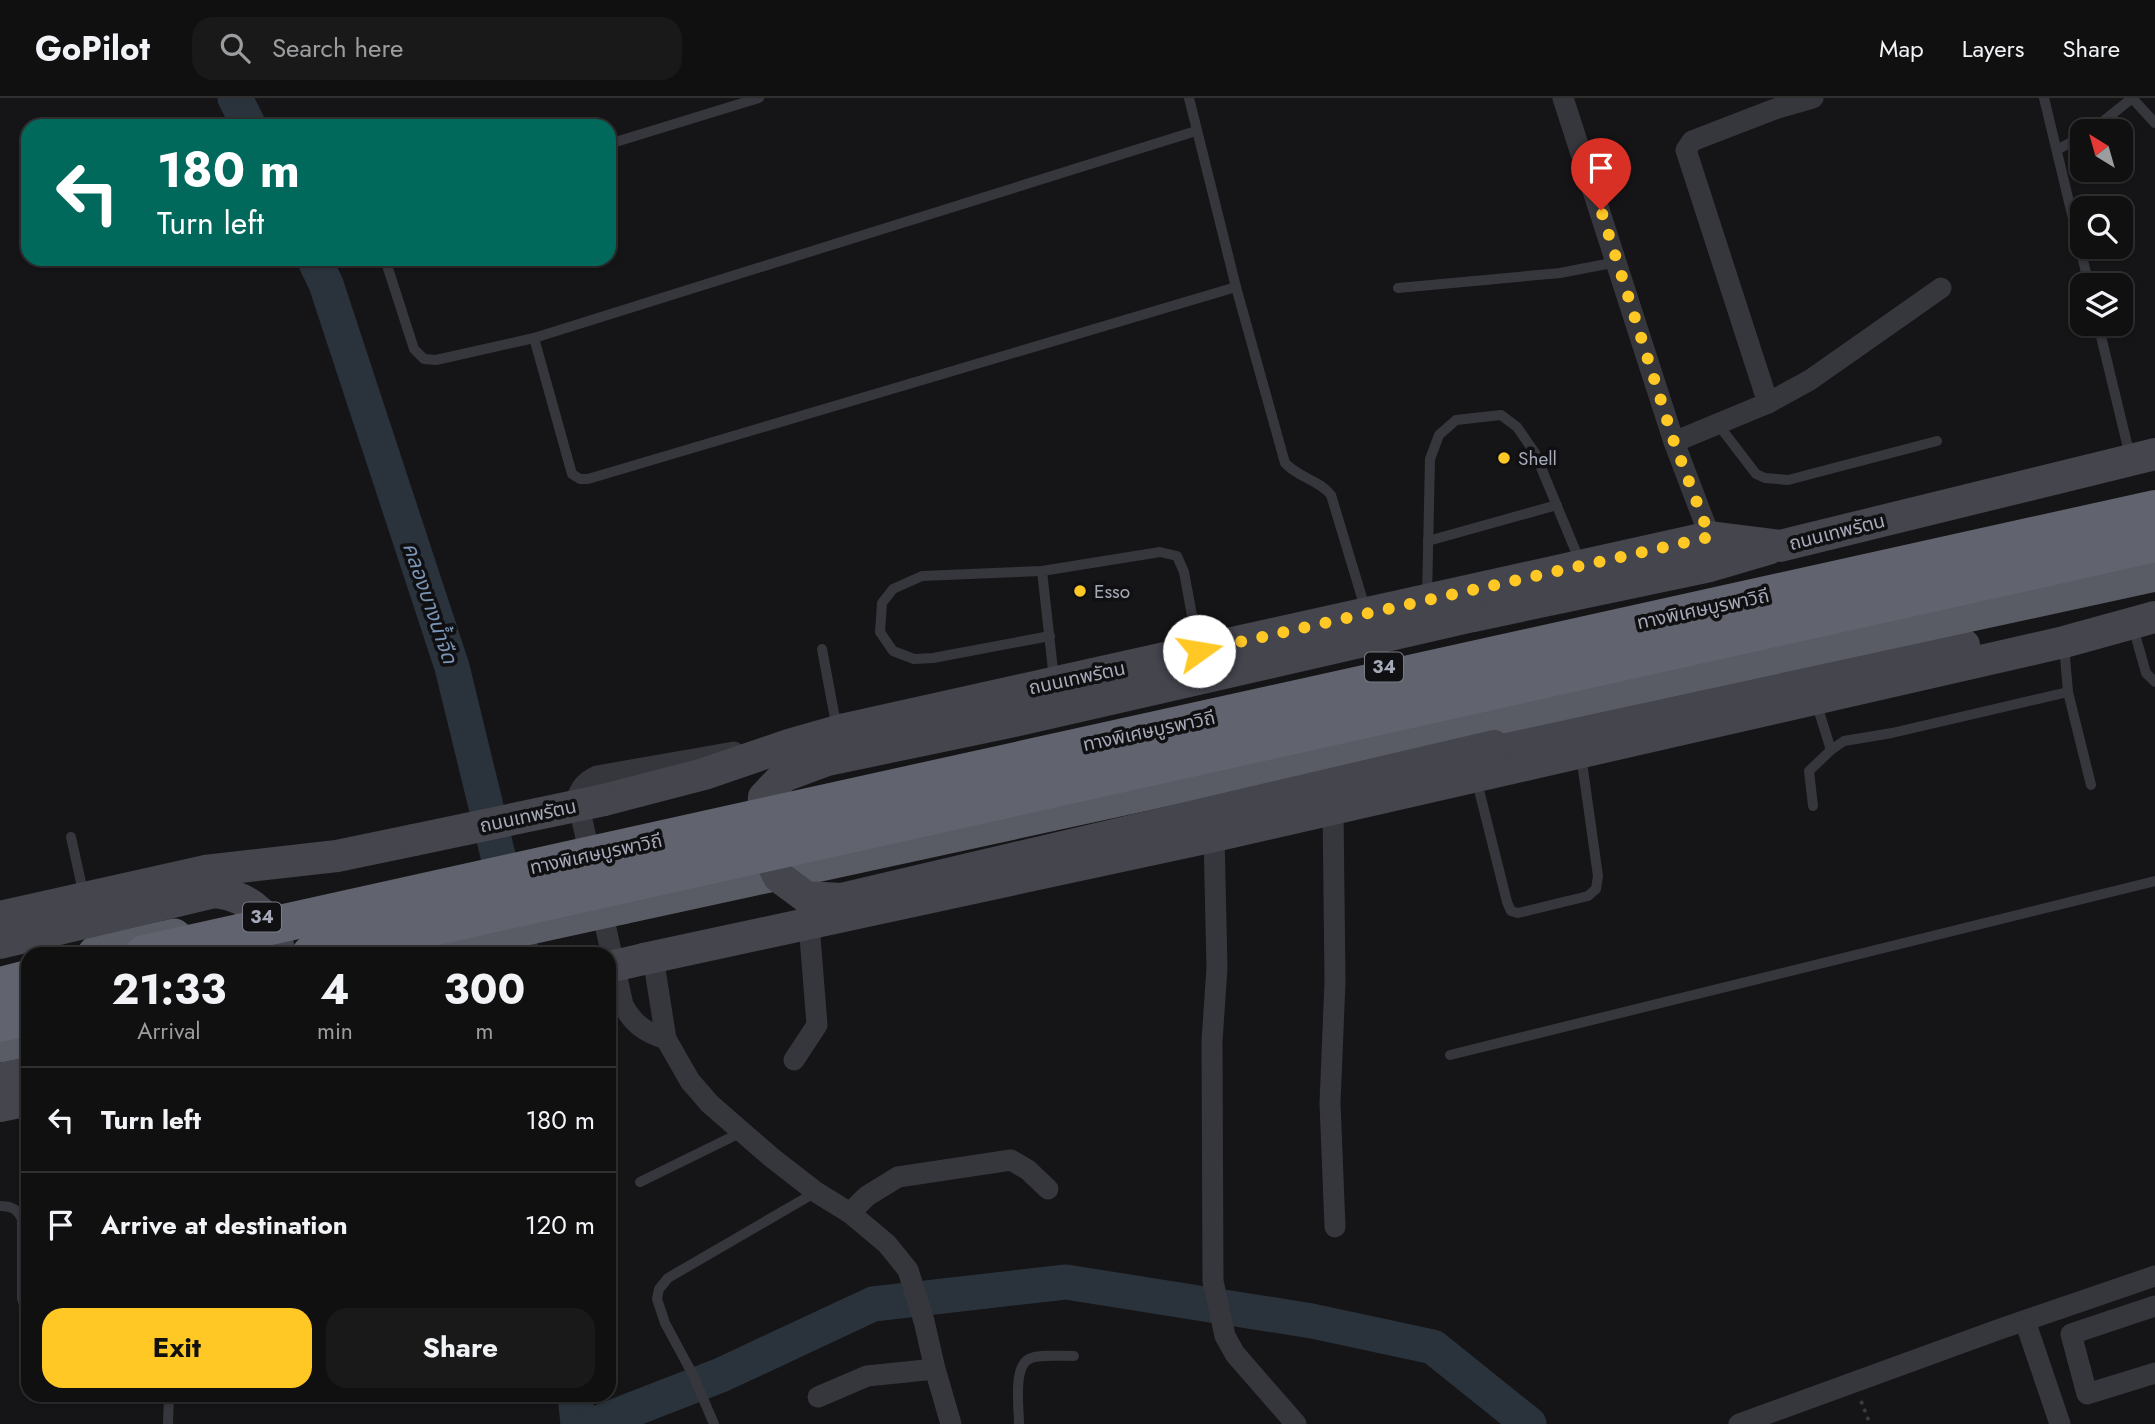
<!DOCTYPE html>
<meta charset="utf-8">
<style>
:root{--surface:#101011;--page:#19191a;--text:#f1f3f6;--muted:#9c9d9f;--line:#303031;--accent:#ffc825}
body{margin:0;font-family:Jost,"Noto Sans Thai",sans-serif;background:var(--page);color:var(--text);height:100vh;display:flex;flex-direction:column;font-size:26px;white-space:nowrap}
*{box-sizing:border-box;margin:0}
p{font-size:23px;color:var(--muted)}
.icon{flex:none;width:38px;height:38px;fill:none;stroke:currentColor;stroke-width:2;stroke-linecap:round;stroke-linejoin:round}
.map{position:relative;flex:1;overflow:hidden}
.sheet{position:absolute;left:21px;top:849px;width:595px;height:455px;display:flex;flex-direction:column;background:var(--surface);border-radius:21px;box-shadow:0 2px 5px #0004,0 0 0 2px var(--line)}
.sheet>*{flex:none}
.banner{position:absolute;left:21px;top:21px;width:595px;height:147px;border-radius:21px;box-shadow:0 2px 5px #0004,0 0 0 2px var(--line);background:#00695c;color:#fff;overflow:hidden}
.needle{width:46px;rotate:323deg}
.buttons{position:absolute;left:2070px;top:21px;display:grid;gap:14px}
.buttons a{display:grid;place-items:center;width:63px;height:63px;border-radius:14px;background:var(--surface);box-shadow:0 2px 5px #0004,0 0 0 2px var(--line);font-size:35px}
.pin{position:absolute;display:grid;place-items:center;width:60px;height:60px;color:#fff;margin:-72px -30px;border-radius:50% 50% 50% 0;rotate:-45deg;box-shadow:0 0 7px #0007}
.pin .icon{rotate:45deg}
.me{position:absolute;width:77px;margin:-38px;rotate:77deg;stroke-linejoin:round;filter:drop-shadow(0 0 5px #0008)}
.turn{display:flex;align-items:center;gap:24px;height:147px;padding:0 21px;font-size:32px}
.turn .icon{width:91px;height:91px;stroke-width:2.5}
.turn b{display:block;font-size:49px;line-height:60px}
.eta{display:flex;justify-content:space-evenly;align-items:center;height:119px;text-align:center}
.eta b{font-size:42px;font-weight:700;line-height:49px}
.action{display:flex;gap:14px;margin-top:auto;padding:14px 21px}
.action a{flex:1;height:80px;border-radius:21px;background:var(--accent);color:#111;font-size:28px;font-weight:700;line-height:80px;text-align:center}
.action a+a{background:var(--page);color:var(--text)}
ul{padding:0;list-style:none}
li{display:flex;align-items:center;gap:21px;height:105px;padding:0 21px;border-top:2px solid var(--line)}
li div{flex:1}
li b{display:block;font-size:26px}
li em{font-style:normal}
header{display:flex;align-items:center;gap:42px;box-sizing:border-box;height:98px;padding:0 35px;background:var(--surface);border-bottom:2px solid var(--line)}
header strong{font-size:33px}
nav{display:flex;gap:38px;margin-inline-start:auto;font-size:24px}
.search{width:490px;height:63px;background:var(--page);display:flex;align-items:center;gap:18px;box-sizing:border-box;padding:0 24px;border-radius:21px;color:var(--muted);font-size:26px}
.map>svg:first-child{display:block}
</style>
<header>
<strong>GoPilot</strong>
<div class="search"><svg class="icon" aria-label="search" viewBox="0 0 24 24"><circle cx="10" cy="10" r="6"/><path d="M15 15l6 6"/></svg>Search here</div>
<nav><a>Map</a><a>Layers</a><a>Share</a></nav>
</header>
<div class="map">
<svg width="2155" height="1326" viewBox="0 0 2155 1326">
<rect width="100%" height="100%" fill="#151517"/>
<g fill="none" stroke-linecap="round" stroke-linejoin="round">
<g stroke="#2a333c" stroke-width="35">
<polyline points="235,0 249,28"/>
<polyline points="314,161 326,186 452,569 522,856"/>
<polyline points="575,1297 578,1326"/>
<polyline points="595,1326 721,1277 873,1206 1066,1184 1312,1223 1433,1249 1529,1326"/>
</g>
<polyline stroke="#3c3d44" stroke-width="3.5" stroke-dasharray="3.5 5" stroke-linecap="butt" points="1861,1303 1870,1326"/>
<g stroke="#36363d" stroke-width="10">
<path d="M 1189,0 L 1236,189 L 1285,365 C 1299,380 1319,382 1331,397 L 1366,513"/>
<polyline points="2044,0 2089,187"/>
<polyline points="2132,0 2155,25"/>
<polyline points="2091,33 2131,1"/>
<polyline points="609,46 759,0"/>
<polyline points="2057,52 2082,38"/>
<polyline points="385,161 414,251 424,261 436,262 534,240 1196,33"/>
<polyline points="1398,190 1560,175 1617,164"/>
<polyline points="2098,226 2130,358"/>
<polyline points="534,240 572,376 580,381 588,381 1236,189"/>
<polyline points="1717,325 1756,376 1765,380 1788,382 1937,343"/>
<polyline points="1428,443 1557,407"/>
<polyline points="1042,473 1054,581"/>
<polyline points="1427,499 1430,361 1439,337 1456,322 1501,317 1517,329 1535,355 1581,466"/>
<polyline points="2133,529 2146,575 2155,584"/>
<polyline points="1050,538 933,560 914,561 893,553 880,534 882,505 893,491 922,478 1042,473 1160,454 1177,458 1184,474 1198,550"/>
<polyline points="2064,547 2068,594 2091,687"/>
<polyline points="822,551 837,631"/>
<polyline points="1816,604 1831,652 1844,643 1892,635 2068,594"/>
<polyline points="1476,680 1507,804 1511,813 1518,815 1588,798 1596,791 1598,778 1581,657"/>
<polyline points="1813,708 1809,673 1831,652"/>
<polyline points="71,739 84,798"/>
<polyline points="1450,957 2155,783"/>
<polyline points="640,1084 742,1034"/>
<path d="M 0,1108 C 12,1108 17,1111 22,1121 L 22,1200 L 25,1211 L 28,1214"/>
<polyline points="168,1326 169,1297"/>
<polyline points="714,1326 693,1277 665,1225 657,1201 659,1191 668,1180 816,1094"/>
<path d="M 1019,1326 C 1019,1310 1013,1269 1029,1261 C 1037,1256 1063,1258 1074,1258"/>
</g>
<g stroke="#36363d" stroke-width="21">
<polyline points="1563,0 1674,344 1710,439"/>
<polyline points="1768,305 1686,52 1692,43 1775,11 1813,0"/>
<polyline points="1674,344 1768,305 1810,282 1941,190"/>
<polyline points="1333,710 1335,884 1330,1005 1335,1129"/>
<polyline points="1214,738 1217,870 1212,943 1213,1183 1225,1238 1235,1256 1296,1326"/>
<path d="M 592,766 L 577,700 C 581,689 586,683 597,678 L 734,654"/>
<path d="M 600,804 L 623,907 C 634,927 645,934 666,941"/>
<polyline points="653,859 666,941 690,983 710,1006 771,1059 816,1094 850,1115 887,1146 908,1172 924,1223 935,1271 951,1326"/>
<polyline points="794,962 817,927 809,826"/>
<polyline points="850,1115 867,1098 898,1079 1011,1062 1028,1072 1048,1091"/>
<polyline points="2155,1208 2071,1236 2087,1296 2155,1275"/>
<polyline points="2025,1223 2060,1326"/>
<polyline points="818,1299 867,1278 935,1271"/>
<polyline points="1739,1326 2000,1231 2155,1178"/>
</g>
<g stroke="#44454d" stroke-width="32">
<polyline points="1473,518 1710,468 1768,451"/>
<polyline points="1494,648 1892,559 1964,547"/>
<polyline points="604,702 704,676 789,647 845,631 1710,439 1780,448 2155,356"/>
<polyline points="0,819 205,773 337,758 414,742"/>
<polyline points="644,861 1214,738 2064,544 2155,519"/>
<polyline points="0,981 28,975"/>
<polyline points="0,1008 28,1002"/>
</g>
<g stroke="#595c65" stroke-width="37">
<polyline points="622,808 2155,475"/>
<polyline points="96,856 174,839"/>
<polyline points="405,856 448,846"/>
<polyline points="0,946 28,940"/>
</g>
<g stroke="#61646e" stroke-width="38">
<polyline points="0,888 28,881"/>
<polyline points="0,925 28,919"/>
</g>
<g stroke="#44454d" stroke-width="32">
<polyline points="1473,518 1010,624 827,662 784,678 764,699 761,743 779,779 806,799 841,801 1494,648"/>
<polyline points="414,742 604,702"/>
<path d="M 0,845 L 215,794 C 252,799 273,820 280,856"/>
<polyline points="609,869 644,861"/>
</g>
<polyline stroke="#595c65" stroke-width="37" points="448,846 622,808"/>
<g stroke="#61646e" stroke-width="38">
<polyline points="144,856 2155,411"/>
<polyline points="311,856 2155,445"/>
</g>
</g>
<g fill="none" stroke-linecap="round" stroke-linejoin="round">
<polyline stroke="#ffc825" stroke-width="12" stroke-dasharray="0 21.6" points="1199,553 1710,439 1674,344 1601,112"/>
</g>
<g fill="#ffc825" stroke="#101012" stroke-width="2.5">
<circle cx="1504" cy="360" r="7"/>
<circle cx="1080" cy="493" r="7"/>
</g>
<g text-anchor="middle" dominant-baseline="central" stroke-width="7" stroke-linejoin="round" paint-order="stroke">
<g fill="#101012" stroke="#797c87" stroke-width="2">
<rect x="1365" y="554.5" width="38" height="29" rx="5"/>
<rect x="243" y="804.5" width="38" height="29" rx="5"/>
</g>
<g font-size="18" font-weight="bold" fill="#a6aab9">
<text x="1384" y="569">34</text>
<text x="262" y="819">34</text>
</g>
<g font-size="19" fill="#a6aab9" stroke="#101012" text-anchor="start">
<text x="1518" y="360">Shell</text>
<text x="1094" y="493">Esso</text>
</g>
<g font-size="19" fill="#a6aab9" stroke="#101012">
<text transform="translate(1837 434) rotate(-14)">ถนนเทพรัตน</text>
<text transform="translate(1703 511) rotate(-12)">ทางพิเศษบูรพาวิถี</text>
<text transform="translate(1077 580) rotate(-12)">ถนนเทพรัตน</text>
<text transform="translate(1149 633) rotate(-12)">ทางพิเศษบูรพาวิถี</text>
<text transform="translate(528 718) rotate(-12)">ถนนเทพรัตน</text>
<text transform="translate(596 756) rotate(-12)">ทางพิเศษบูรพาวิถี</text>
</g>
<g font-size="21" font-style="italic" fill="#7a95b7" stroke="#101012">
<text transform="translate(430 505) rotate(71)">คลองบางน้ำจืด</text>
</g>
</g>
</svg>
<div class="buttons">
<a><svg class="needle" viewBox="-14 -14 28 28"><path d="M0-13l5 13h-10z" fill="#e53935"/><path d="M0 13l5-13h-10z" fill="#9c9d9f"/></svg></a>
<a><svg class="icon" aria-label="search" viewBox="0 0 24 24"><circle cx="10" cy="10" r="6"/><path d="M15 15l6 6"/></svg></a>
<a><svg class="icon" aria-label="layers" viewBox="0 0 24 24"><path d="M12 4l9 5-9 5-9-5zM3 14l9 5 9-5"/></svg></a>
</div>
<div class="pin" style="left:1601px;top:112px;background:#d93025"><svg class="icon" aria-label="arrive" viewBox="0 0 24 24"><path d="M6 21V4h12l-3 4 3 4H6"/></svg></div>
<svg class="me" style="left:1199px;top:553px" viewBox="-20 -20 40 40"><circle r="19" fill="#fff"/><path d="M0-13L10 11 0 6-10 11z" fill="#ffc825"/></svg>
<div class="banner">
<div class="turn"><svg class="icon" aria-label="left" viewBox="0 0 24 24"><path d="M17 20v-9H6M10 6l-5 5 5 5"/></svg><div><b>180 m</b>Turn left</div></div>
</div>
<section class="sheet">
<div class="eta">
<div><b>21:33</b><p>Arrival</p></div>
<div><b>4</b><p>min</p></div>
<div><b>300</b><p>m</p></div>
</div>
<ul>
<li><svg class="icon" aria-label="left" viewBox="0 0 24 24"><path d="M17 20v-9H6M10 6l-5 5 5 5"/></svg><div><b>Turn left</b></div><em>180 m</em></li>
<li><svg class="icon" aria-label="arrive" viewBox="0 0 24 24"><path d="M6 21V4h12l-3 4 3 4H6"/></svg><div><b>Arrive at destination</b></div><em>120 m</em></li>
</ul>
<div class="action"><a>Exit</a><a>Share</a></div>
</section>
</div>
